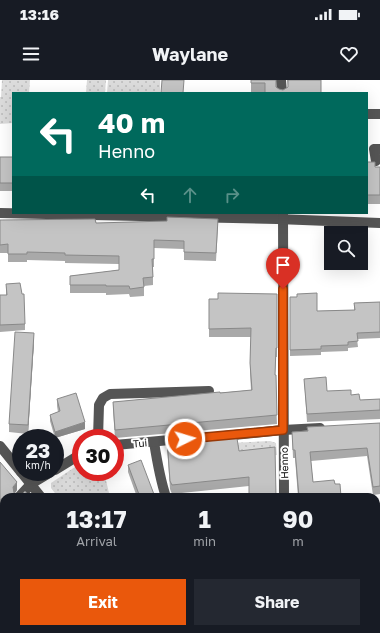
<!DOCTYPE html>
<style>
:root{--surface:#171b24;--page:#242831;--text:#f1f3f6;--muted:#9ea1a6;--accent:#ea580c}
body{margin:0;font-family:"Golos Text",sans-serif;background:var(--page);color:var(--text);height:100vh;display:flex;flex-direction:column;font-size:15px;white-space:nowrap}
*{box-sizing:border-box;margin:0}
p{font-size:13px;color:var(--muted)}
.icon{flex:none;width:22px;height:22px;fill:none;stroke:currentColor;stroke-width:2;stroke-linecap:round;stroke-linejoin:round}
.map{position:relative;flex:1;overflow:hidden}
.panel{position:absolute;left:0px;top:413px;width:380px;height:140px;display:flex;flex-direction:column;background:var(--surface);border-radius:12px 12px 0 0;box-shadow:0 4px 16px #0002}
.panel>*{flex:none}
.top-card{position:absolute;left:12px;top:12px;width:356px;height:122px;border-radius:0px;box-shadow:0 4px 16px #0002;background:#00695c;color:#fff;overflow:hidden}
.fabs{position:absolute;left:324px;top:146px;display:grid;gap:8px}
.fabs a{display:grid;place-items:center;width:44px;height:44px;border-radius:0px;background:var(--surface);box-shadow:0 4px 16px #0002;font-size:20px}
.speed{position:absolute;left:12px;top:349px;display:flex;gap:8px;font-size:20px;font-weight:700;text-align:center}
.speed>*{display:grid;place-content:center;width:52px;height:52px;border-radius:50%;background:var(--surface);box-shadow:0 4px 16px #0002;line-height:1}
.speed small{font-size:10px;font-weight:400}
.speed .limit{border:6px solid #d22;background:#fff;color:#111}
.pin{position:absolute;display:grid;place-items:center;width:34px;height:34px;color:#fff;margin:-41px -17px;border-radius:50% 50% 50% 0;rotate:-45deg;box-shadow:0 0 4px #0007}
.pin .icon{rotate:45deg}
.me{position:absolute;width:44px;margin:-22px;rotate:85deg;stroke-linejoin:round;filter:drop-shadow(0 0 3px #0008)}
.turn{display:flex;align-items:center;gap:14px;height:84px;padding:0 20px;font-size:18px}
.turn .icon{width:52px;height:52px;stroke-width:2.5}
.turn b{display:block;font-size:28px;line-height:34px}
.lanes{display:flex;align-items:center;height:38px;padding:0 20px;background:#0003;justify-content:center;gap:20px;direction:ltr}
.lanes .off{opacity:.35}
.eta{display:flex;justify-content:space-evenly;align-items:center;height:68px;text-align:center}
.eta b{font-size:24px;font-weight:700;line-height:28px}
.primary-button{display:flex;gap:8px;margin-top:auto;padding:8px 20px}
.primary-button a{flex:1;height:46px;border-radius:0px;background:var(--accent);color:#fff;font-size:16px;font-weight:700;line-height:46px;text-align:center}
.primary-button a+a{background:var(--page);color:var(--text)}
.status{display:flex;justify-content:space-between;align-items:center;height:28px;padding:0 20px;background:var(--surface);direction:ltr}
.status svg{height:11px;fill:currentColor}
header{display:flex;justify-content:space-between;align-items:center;height:52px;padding:0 20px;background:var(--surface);font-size:18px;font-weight:700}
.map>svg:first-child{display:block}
</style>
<div class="status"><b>13:16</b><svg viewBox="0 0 49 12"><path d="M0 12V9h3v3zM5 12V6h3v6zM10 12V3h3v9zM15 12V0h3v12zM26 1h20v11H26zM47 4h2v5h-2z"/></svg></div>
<header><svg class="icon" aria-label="menu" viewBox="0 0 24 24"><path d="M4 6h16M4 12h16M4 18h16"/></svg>Waylane<svg class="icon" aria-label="heart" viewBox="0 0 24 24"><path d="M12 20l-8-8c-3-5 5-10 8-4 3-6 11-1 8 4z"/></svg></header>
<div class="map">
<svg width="380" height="553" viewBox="0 0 380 553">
<defs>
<pattern id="grass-dots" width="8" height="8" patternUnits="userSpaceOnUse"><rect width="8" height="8" fill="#dcdcdc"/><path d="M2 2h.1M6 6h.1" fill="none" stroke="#bbb" stroke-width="1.8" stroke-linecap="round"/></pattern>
</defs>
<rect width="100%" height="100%" fill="#fff"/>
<g fill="url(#grass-dots)">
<polygon points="2,0 30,0 29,13 13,13 13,43 0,44 0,17 1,17"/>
<polygon points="87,0 106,0 105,13 86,13"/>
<polygon points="108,0 160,0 160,13 107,13"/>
<polygon points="270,361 276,363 277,375 240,378 239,369 231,370 230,363"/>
<polygon points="81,383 81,392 104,392 109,413 102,417 58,417 51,408 51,403"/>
</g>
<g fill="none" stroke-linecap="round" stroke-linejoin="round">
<g stroke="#555" stroke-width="10">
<polyline points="281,0 282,13"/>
<polyline points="367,34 380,34"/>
<polyline points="376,81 374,69 380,69"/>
<polyline points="0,133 277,139 380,143"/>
<polyline points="283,133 284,417"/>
<polyline points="224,356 283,350 320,348"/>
<polyline points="98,358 99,325 103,318 110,314 209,311"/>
<path d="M 154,362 C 157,381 160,399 166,417"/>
<polyline points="115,365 181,359"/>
<polyline points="0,366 21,392"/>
<polyline points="55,390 81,374"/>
<polyline points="21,392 41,417"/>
<polyline points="19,417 31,404 51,392"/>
<polyline points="0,437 4,433"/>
<polyline points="130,549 132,553"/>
<polyline points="285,549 285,553"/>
</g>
</g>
<g fill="#a9a9a9">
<polygon points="251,0 276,0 276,7 279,9 283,10 288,7 287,0 321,0 321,13 251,13"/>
<rect x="0" y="77" width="13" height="34"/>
<polygon points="367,82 375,87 380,87 380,124 367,124"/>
<polygon points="0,140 218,147 216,181 184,180 184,169 154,168 154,187 153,187 153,205 144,206 144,216 130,217 129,214 106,215 106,213 70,213 70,196 119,190 119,184 65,183 65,181 27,180 27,182 8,182 8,173 0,173"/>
<polygon points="6,204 25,244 25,250 0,252 0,215 6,215"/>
<polygon points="277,214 277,277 276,277 275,295 277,344 115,358 113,330 113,322 251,310 250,292 251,257 209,257 209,219 218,219"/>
<polygon points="290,217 317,231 354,230 354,223 380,222 380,258 357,259 358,267 348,268 348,271 321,272 321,275 290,276"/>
<polygon points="34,262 28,354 9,352 9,344"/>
<polygon points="304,299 327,311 351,315 360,320 380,319 380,339 307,342"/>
<polygon points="57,319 85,349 55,358 50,341 50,335 58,332 57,326"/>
<polygon points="380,343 380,414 373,415 367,376 311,381 313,402 335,404 341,417 298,417 295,378 293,378 292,352"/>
<polygon points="167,358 239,371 276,417 249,406 172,414 170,409 167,367"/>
<polygon points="0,382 17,410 15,413 17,415 29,416 31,417 4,417 4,427 3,427"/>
<polygon points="128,385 155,417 137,417 128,392"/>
<polygon points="40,549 123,549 125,553 46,553 44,550 41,552"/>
</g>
<g fill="#898989">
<polygon points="34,253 34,262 28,354 28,345"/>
<polygon points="85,342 85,349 55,358 55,352"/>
<polygon points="17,402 17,410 13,416 13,407"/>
<polygon points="3,418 3,427 0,428 0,420"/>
<polygon points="4,527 4,536 0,539 0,530"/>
<polygon points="4,548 4,549 10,549 10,553 0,553 0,551"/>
<polygon points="41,549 44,549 44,550 41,552"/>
</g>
<g fill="#c4c4c4" stroke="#898989">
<polygon points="162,0 184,0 183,13 161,13"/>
<polygon points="251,0 276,0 276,7 279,9 283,10 288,7 288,0 321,0 321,13 265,13 265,3 251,3"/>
<rect x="0" y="77" width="13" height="26"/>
<polygon points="367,82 375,82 375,87 380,87 380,115 367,115"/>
<polygon points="167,137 218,139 216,173 184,172 184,161 154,160 154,179 152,179 153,197 143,198 144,207 130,209 129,206 106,206 106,205 70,205 70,196 119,190 119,176 65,175 65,173 27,172 27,174 8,174 8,164 0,165 0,140 95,139 96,143 167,141"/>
<polygon points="20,203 22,214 24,214 25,244 0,245 0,215 7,215 6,204"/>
<polygon points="218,213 277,214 277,268 276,268 275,295 276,295 277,335 115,350 113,322 220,312 220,313 252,310 250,283 251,248 209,249 209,219 218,219"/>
<polygon points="317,213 317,231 355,230 354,223 380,222 380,252 357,253 358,261 348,262 348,265 321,266 321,269 290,270 290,217 297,217 297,214"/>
<polygon points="15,252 34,253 28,345 9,344"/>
<polygon points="326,297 327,311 351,310 351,315 359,314 360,320 380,319 380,330 307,334 304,299"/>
<polygon points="76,313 85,342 55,352 50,335 60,331 57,319"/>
<polygon points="380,343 380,406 373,407 367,368 310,372 313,402 334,400 335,404 340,404 341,417 319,417 319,416 299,417 295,370 293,370 292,352 308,351 307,347"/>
<polygon points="236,352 239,371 275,367 276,417 249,417 249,397 172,405 170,401 167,358"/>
<polygon points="141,380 155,417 140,417 128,385"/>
<polygon points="0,382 17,402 13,407 14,413 17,415 21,415 25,411 29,416 30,416 31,417 4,417 4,418 3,418 0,420"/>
<polygon points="0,504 3,508 4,507 4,527 0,530"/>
<polygon points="0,531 4,536 4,548 0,551"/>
<polygon points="49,549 123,549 125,553 52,553"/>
<polygon points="159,549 176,549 178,553 160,553"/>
<polygon points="252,549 282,549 285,551 289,549 327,549 327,553 253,553"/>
</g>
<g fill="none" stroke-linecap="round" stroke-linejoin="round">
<defs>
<polyline id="route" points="185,359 283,350 283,209"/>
</defs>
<use href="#route" stroke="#983908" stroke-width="10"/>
<use href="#route" stroke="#ea580c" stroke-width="7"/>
</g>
<g text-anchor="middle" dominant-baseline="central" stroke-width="4" stroke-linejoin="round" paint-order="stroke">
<g font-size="10" fill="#000" stroke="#fff">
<text transform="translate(140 363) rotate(-5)">Tui</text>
<text transform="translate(284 383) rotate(-91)">Henno</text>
</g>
</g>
</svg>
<div class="fabs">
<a><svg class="icon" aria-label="search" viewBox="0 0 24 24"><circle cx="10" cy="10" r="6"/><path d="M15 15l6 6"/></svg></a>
</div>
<div class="speed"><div>23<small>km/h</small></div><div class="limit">30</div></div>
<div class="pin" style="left:283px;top:209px;background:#d93025"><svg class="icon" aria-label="arrive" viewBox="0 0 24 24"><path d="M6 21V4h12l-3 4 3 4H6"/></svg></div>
<svg class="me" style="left:185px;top:359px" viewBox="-20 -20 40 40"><circle r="17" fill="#ea580c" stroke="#fff" stroke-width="3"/><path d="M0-11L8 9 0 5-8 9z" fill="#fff"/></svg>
<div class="top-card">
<div class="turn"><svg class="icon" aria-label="left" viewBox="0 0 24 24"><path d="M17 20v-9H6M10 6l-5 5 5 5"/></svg><div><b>40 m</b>Henno</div></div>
<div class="lanes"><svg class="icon" aria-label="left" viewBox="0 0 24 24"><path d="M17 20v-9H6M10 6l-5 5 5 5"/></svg><svg class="icon off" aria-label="ahead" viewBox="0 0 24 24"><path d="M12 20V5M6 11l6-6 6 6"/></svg><svg class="icon off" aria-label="right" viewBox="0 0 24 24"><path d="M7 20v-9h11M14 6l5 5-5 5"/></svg></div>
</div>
<section class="panel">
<div class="eta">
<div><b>13:17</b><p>Arrival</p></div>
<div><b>1</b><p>min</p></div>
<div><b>90</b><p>m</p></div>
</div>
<div class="primary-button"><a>Exit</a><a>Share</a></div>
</section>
</div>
